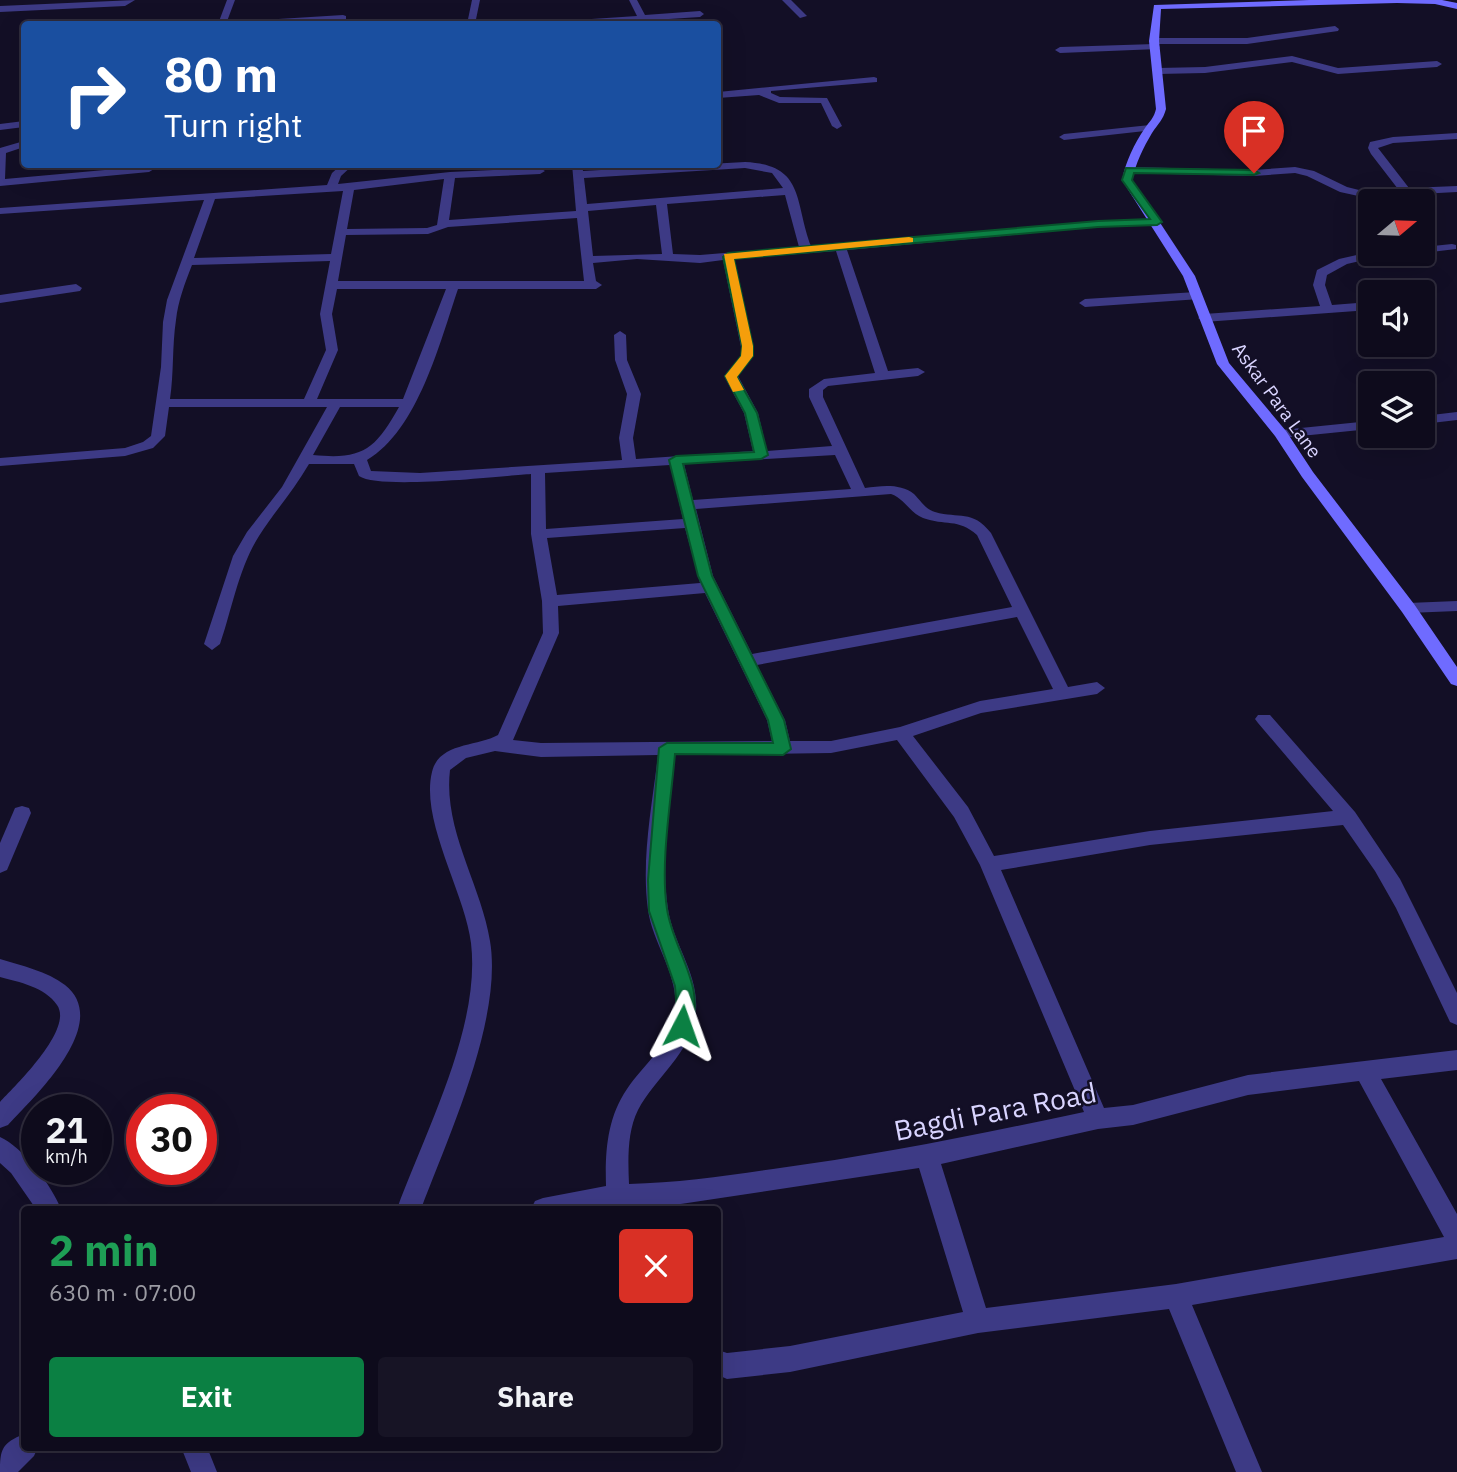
<!DOCTYPE html>
<meta charset="utf-8">
<style>
:root{--surface:#0e0b1c;--page:#171425;--text:#f1f3f6;--muted:#9b9ba3;--line:#2e2b3b;--accent:#0b8043}
body{margin:0;font-family:"IBM Plex Sans",sans-serif;background:var(--page);color:var(--text);height:100vh;display:flex;flex-direction:column;font-size:26px;white-space:nowrap}
*{box-sizing:border-box;margin:0}
p{font-size:23px;color:var(--muted)}
.icon{flex:none;width:38px;height:38px;fill:none;stroke:currentColor;stroke-width:2;stroke-linecap:round;stroke-linejoin:round}
.map{position:relative;flex:1;overflow:hidden}
.drawer{position:absolute;left:21px;top:1206px;width:700px;height:245px;display:flex;flex-direction:column;background:var(--surface);border-radius:7px;box-shadow:0 7px 28px #0002,0 0 0 2px var(--line)}
.drawer>*{flex:none}
.guide{position:absolute;left:21px;top:21px;width:700px;height:147px;border-radius:7px;box-shadow:0 7px 28px #0002,0 0 0 2px var(--line);background:#1a4fa0;color:#fff;overflow:hidden}
.needle{width:46px;rotate:71deg}
.controls{position:absolute;left:1358px;top:189px;display:grid;gap:14px}
.controls a{display:grid;place-items:center;width:77px;height:77px;border-radius:7px;background:var(--surface);box-shadow:0 7px 28px #0002,0 0 0 2px var(--line);font-size:35px}
.speed{position:absolute;left:21px;top:1094px;display:flex;gap:14px;font-size:35px;font-weight:700;text-align:center}
.speed>*{display:grid;place-content:center;width:91px;height:91px;border-radius:50%;background:var(--surface);box-shadow:0 7px 28px #0002,0 0 0 2px var(--line);line-height:1}
.speed small{font-size:18px;font-weight:400}
.speed .limit{border:10px solid #d22;background:#fff;color:#111}
.pin{position:absolute;display:grid;place-items:center;width:60px;height:60px;color:#fff;margin:-72px -30px;border-radius:50% 50% 50% 0;rotate:-45deg;box-shadow:0 0 7px #0007}
.pin .icon{rotate:45deg}
.me{position:absolute;width:77px;margin:-38px;rotate:4deg;stroke-linejoin:round;filter:drop-shadow(0 0 5px #0008)}
.turn{display:flex;align-items:center;gap:24px;height:147px;padding:0 28px;font-size:32px}
.turn .icon{width:91px;height:91px;stroke-width:2.5}
.turn b{display:block;font-size:49px;line-height:60px}
.round{display:grid;place-items:center;flex:none;width:74px;height:74px;border-radius:7px;background:var(--page)}
.overview{display:flex;align-items:center;justify-content:space-between;height:119px;padding:0 28px}
h1{font-size:42px;font-weight:700;line-height:52px;color:#1e9e55}
.cta{display:flex;gap:14px;margin-top:auto;padding:14px 28px}
.cta a{flex:1;height:80px;border-radius:7px;background:var(--accent);color:#fff;font-size:28px;font-weight:700;line-height:80px;text-align:center}
.cta a+a{background:var(--page);color:var(--text)}
.map>svg:first-child{display:block}
</style>
<div class="map">
<svg width="1457" height="1472" viewBox="0 0 1457 1472">
<rect width="100%" height="100%" fill="#130f26"/>
<g fill="none" stroke-linecap="round" stroke-linejoin="round">
<g fill="#3d3a85" fill-rule="evenodd">
<polygon points="135,0 125,6 0,12 0,6"/>
<polygon points="227,0 235,0 226,24 218,24"/>
<polygon points="472,0 480,0 475,24 467,24"/>
<polygon points="629,0 637,0 645,15 700,11 704,14 700,17 591,24 557,24 561,21 637,16"/>
<polygon points="782,0 791,0 807,16 800,18"/>
<polygon points="343,15 346,16 346,20 243,24 247,21"/>
<polygon points="1335,26 1339,29 1338,31 1247,44 1154,44 1149,41 1154,38 1247,38"/>
<polygon points="1155,44 1160,47 1158,49 1060,53 1055,50 1060,47"/>
<polygon points="1292,56 1338,68 1437,61 1442,64 1437,67 1338,74 1292,62 1205,73 1158,74 1153,71 1158,68 1205,67"/>
<polygon points="874,77 877,78 877,82 771,91 771,93 780,97 827,98 842,126 837,129 832,126 821,103 779,103 759,95 718,98 718,92"/>
<polygon points="24,121 24,127 0,130 0,124"/>
<polygon points="1150,125 1154,126 1154,130 1064,140 1059,137 1064,134"/>
<polygon points="1457,133 1457,139 1393,143 1378,148 1409,188 1457,186 1457,192 1363,197 1340,192 1307,176 1295,173 1254,176 1130,173 1125,170 1130,167 1254,170 1295,167 1314,171 1347,187 1363,191 1398,189 1371,154 1368,148 1370,142 1393,137"/>
<polygon points="24,141 24,147 6,153 5,179 149,166 154,169 149,172 0,186 0,148"/>
<path d="M 745,162 C 805,165 794,200 811,246 L 1099,221 L 1157,219 L 1163,222 L 1157,225 L 1099,227 L 847,250 L 888,371 L 918,368 L 925,372 L 918,376 L 828,386 L 823,390 L 823,397 L 865,488 C 881,486 900,483 914,494 C 921,501 925,509 935,512 C 959,519 972,509 991,533 L 1068,687 L 1097,682 L 1105,688 L 1097,694 L 981,713 L 913,736 L 968,807 L 994,856 L 1150,831 L 1333,811 L 1258,723 L 1255,719 L 1258,715 L 1270,715 L 1355,812 L 1400,879 L 1457,993 L 1457,1025 L 1450,1022 L 1396,908 L 1375,871 L 1343,825 L 1150,845 L 1001,870 L 1104,1108 L 1133,1105 L 1248,1075 L 1457,1050 L 1457,1070 L 1381,1079 L 1457,1214 L 1457,1259 L 1192,1305 L 1262,1472 L 1236,1472 L 1169,1309 L 978,1333 L 790,1372 L 727,1379 L 718,1375 L 718,1350 L 727,1353 L 790,1346 L 963,1312 L 919,1168 L 674,1205 L 531,1209 L 535,1201 L 543,1198 L 606,1186 C 605,1152 607,1118 627,1089 C 644,1064 671,1044 675,1013 C 680,976 653,945 648,910 C 641,859 652,806 658,755 L 541,757 L 495,751 L 466,758 L 450,770 C 443,830 481,884 490,941 C 503,1019 448,1137 421,1209 L 397,1209 C 425,1132 481,1027 471,943 C 465,893 420,821 432,772 C 439,742 477,747 498,735 L 543,633 L 542,601 L 531,534 L 531,474 C 501,476 379,490 359,476 L 354,464 L 309,464 C 294,490 275,511 259,536 C 239,567 232,609 220,644 L 212,650 L 204,644 L 233,556 L 247,532 L 282,487 L 327,407 L 169,407 L 165,436 L 153,448 L 125,456 L 0,466 L 0,458 L 125,448 L 143,442 L 151,436 L 161,367 L 163,322 L 167,300 L 204,200 L 0,214 L 0,208 L 327,185 L 332,173 L 342,164 L 354,164 L 341,176 L 338,184 L 450,172 L 540,168 L 545,171 L 540,174 L 455,178 L 449,220 L 576,211 L 572,164 L 582,164 L 583,171 ZM 745,168 L 772,173 L 783,188 L 587,204 L 584,178 ZM 444,179 L 437,225 L 427,228 L 347,229 L 354,190 ZM 343,191 L 331,254 L 194,258 L 215,199 ZM 785,195 L 799,247 L 700,255 L 673,254 L 667,204 ZM 656,205 L 662,254 L 593,256 L 588,211 ZM 577,218 L 584,281 L 338,281 L 346,235 L 428,234 L 448,227 ZM 836,251 L 875,373 L 824,379 L 809,389 L 809,397 L 832,446 L 767,451 L 758,413 L 738,376 L 753,356 L 753,347 L 734,259 ZM 637,259 L 700,263 L 723,260 L 741,347 L 741,356 L 724,376 L 744,413 L 753,451 L 636,459 L 633,438 L 641,394 L 627,360 L 626,335 L 620,331 L 614,335 L 615,360 L 627,394 L 619,438 L 622,460 L 420,473 L 371,471 L 367,460 C 418,430 440,342 458,289 L 596,289 L 602,285 L 596,281 L 593,263 ZM 330,261 L 320,314 L 326,350 L 304,399 L 170,399 C 174,373 172,346 176,320 C 178,301 185,283 192,265 ZM 337,289 L 446,289 L 403,399 L 317,399 L 338,350 L 332,314 ZM 340,407 L 399,407 C 375,450 362,460 313,455 ZM 835,455 L 851,489 L 693,500 L 684,464 ZM 670,465 L 683,519 L 546,529 L 545,473 ZM 891,494 C 905,499 910,513 923,518 C 945,526 958,518 977,535 L 1012,607 L 752,654 L 713,576 L 696,509 ZM 685,528 L 700,583 L 557,595 L 547,538 ZM 705,593 L 767,720 L 772,741 L 541,743 L 513,740 L 559,633 L 558,606 ZM 1017,617 L 1053,689 L 980,701 L 900,727 L 831,741 L 790,741 L 785,720 L 757,665 ZM 897,740 L 954,817 L 980,865 L 1084,1112 C 980,1134 878,1155 773,1169 C 725,1176 677,1183 629,1184 C 628,1160 627,1132 638,1110 C 656,1076 693,1052 696,1011 C 699,974 673,944 668,909 C 660,858 671,806 675,755 L 831,753 ZM 1359,1081 L 1444,1237 L 1176,1284 L 986,1308 L 941,1164 L 1098,1129 L 1133,1125 L 1248,1095 Z"/>
<polygon points="1452,244 1456,245 1456,249 1423,253 1423,247"/>
<polygon points="1370,252 1390,254 1347,264 1327,275 1325,285 1332,305 1370,302 1370,310 1204,322 1198,318 1204,314 1320,306 1313,285 1317,270 1339,259"/>
<polygon points="76,284 82,288 80,291 0,303 0,295"/>
<polygon points="1196,292 1202,296 1200,299 1085,307 1079,303 1085,299"/>
<polygon points="1457,412 1457,420 1423,424 1423,416"/>
<polygon points="1370,421 1370,429 1281,438 1274,434 1281,430"/>
<polygon points="1457,601 1457,611 1408,613 1400,608 1408,603"/>
<polygon points="22,806 29,808 31,813 7,870 0,873 0,843 15,808"/>
<path d="M 0,959 C 22,966 47,971 65,985 C 113,1023 34,1097 8,1125 L 0,1128 L 0,1102 C 16,1085 74,1029 57,1005 C 45,987 19,982 0,977 Z"/>
<path d="M 0,1137 C 23,1147 52,1186 61,1209 L 36,1209 L 11,1173 L 0,1163 Z"/>
<path d="M 24,1434 L 24,1447 L 38,1447 L 34,1456 L 18,1472 L 0,1472 C 0,1449 2,1443 24,1434 Z"/>
<polygon points="181,1447 207,1447 217,1472 191,1472"/>
</g>
<path fill="#6f6bff" fill-rule="evenodd" d="M 1309,0 L 1442,0 L 1457,3 L 1457,9 L 1435,4 L 1397,3 L 1161,9 L 1159,41 L 1166,109 C 1163,120 1158,124 1152,133 C 1143,148 1136,163 1132,180 L 1195,276 L 1229,363 L 1286,431 L 1313,472 L 1414,604 L 1457,667 L 1457,686 L 1451,684 L 1402,612 L 1302,477 L 1275,436 L 1217,364 L 1183,276 L 1122,180 C 1126,161 1134,144 1145,128 C 1150,121 1154,118 1156,109 L 1149,41 L 1154,5 Z"/>
</g>
<path fill="#0b8043" stroke="#07532c" stroke-width="2" d="M 1126,168 L 1254,170 L 1259,173 L 1254,175 L 1134,173 L 1132,180 L 1162,222 L 1157,225 L 1098,227 L 734,259 L 753,346 L 753,356 L 737,377 L 757,413 L 768,455 L 761,459 L 683,464 L 712,576 L 784,720 L 791,749 L 783,755 L 675,754 C 671,801 660,864 667,909 C 673,951 709,989 689,1032 L 682,1035 L 675,1032 L 672,1026 L 677,1012 L 675,986 L 649,911 L 648,880 L 659,748 L 667,743 L 773,743 L 768,720 L 698,576 L 669,460 L 676,456 L 754,452 L 745,413 L 725,376 L 741,356 L 742,346 L 723,257 L 728,253 L 1098,221 L 1150,219 L 1122,180 Z"/>
<polygon fill="#f59e0b" points="909,237 913,238 913,242 734,259 753,346 753,356 737,377 744,390 733,392 725,376 741,356 742,346 724,254"/>
<g text-anchor="middle" dominant-baseline="central" stroke-width="5" stroke-linejoin="round" paint-order="stroke">
<g font-size="19" fill="#d9d4ff" stroke="#130f26">
<text transform="translate(1277 400) rotate(54)">Askar Para Lane</text>
</g>
<g font-size="28" fill="#d9d4ff" stroke="#130f26">
<text transform="translate(995 1111) rotate(-11)">Bagdi Para Road</text>
</g>
</g>
</svg>
<div class="controls">
<a><svg class="needle" viewBox="-14 -14 28 28"><path d="M0-13l5 13h-10z" fill="#e53935"/><path d="M0 13l5-13h-10z" fill="#9b9ba3"/></svg></a>
<a><svg class="icon" aria-label="sound" viewBox="0 0 24 24"><path d="M4 9h4l5-4v14l-5-4H4zM17 9q2 3 0 6"/></svg></a>
<a><svg class="icon" aria-label="layers" viewBox="0 0 24 24"><path d="M12 4l9 5-9 5-9-5zM3 14l9 5 9-5"/></svg></a>
</div>
<div class="speed"><div>21<small>km/h</small></div><div class="limit">30</div></div>
<div class="pin" style="left:1254px;top:173px;background:#d93025"><svg class="icon" aria-label="arrive" viewBox="0 0 24 24"><path d="M6 21V4h12l-3 4 3 4H6"/></svg></div>
<svg class="me" style="left:682px;top:1026px" viewBox="-20 -20 40 40"><path d="M0-17L14 15 0 8-14 15z" fill="#0b8043" stroke="#fff" stroke-width="4"/></svg>
<div class="guide">
<div class="turn"><svg class="icon" aria-label="right" viewBox="0 0 24 24"><path d="M7 20v-9h11M14 6l5 5-5 5"/></svg><div><b>80 m</b>Turn right</div></div>
</div>
<section class="drawer">
<div class="overview"><div><h1>2 min</h1><p>630 m · 07:00</p></div><a class="round" style="background:#d93025;color:#fff"><svg class="icon" aria-label="close" viewBox="0 0 24 24"><path d="M6 6l12 12M18 6L6 18"/></svg></a></div>
<div class="cta"><a>Exit</a><a>Share</a></div>
</section>
</div>
